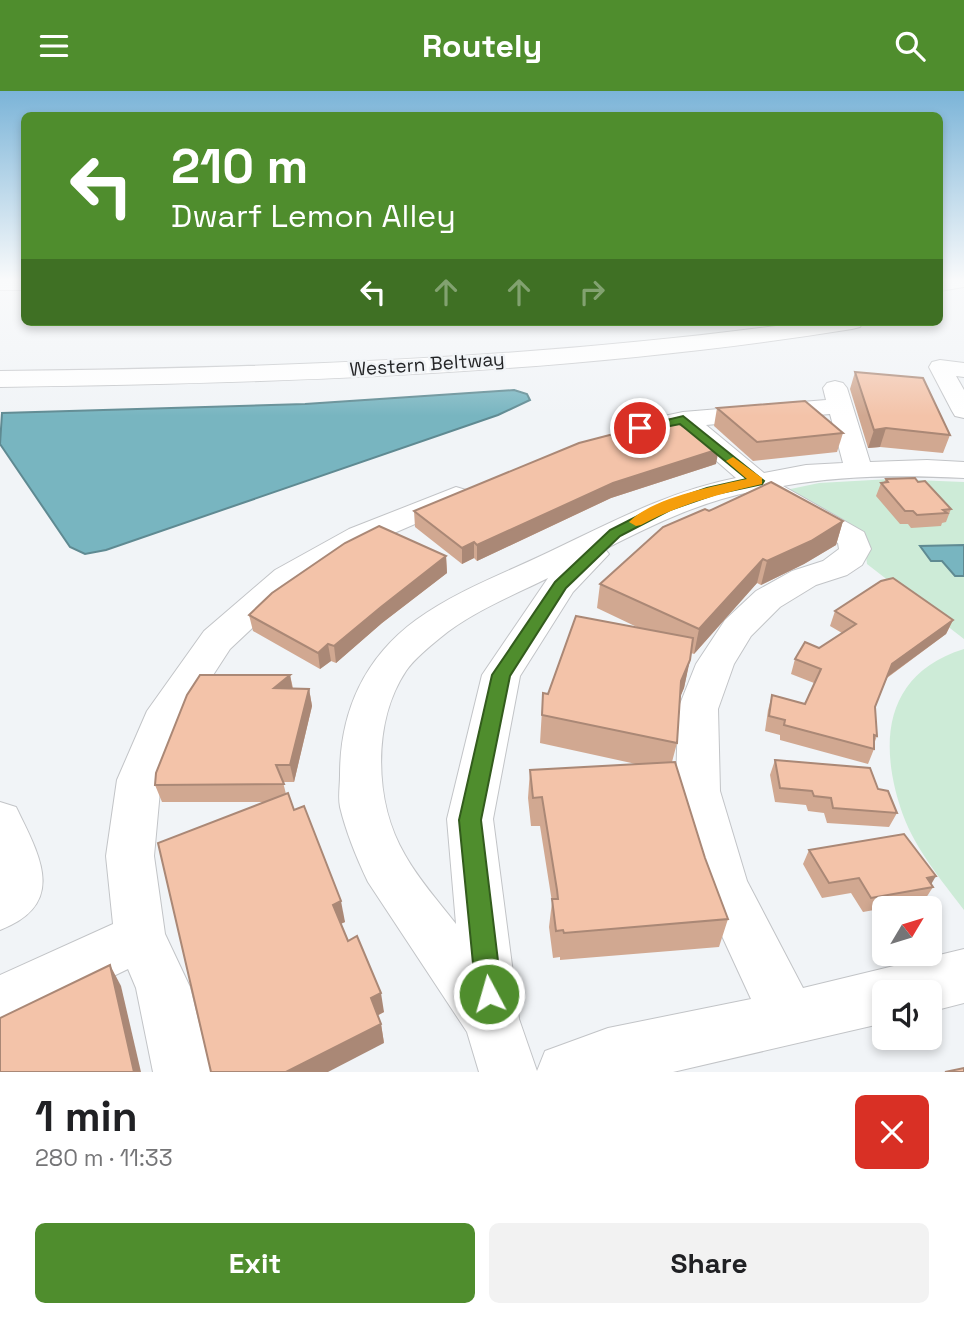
<!DOCTYPE html>
<meta charset="utf-8">
<style>
:root{--surface:#fff;--page:#f2f2f2;--text:#202124;--muted:#757577;--accent:#4f8d2d}
body{margin:0;font-family:"Space Grotesk",sans-serif;background:var(--page);color:var(--text);height:100vh;display:flex;flex-direction:column;font-size:26px;white-space:nowrap}
*{box-sizing:border-box;margin:0}
p{font-size:23px;color:var(--muted)}
.icon{flex:none;width:38px;height:38px;fill:none;stroke:currentColor;stroke-width:2;stroke-linecap:round;stroke-linejoin:round}
.map{position:relative;height:981px;overflow:hidden}
.details{display:flex;flex-direction:column;background:var(--surface);flex:1}
.details>*{flex:none}
.guide{position:absolute;left:21px;top:21px;width:922px;height:214px;border-radius:10px;box-shadow:0 4px 10px #0003;background:#4f8d2d;color:#fff;overflow:hidden}
.needle{width:46px;rotate:52deg}
.fabs{position:absolute;left:872px;top:805px;display:grid;gap:14px}
.fabs a{display:grid;place-items:center;width:70px;height:70px;border-radius:10px;background:var(--surface);box-shadow:0 4px 10px #0003;font-size:35px}
.pin{position:absolute;display:grid;place-items:center;width:60px;height:60px;color:#fff;margin:-30px;border:4px solid #fff;border-radius:50%;box-shadow:0 2px 7px #0007}
.me{position:absolute;width:77px;margin:-38px;rotate:354deg;stroke-linejoin:round;filter:drop-shadow(0 0 5px #0008)}
.turn{display:flex;align-items:center;gap:24px;height:147px;padding:0 35px;font-size:32px}
.turn .icon{width:91px;height:91px;stroke-width:2.5}
.turn b{display:block;font-size:49px;line-height:60px}
.lanes{display:flex;align-items:center;height:66px;padding:0 35px;background:#0003;justify-content:center;gap:35px;direction:ltr}
.lanes .off{opacity:.35}
.round{display:grid;place-items:center;flex:none;width:74px;height:74px;border-radius:10px;background:var(--page)}
.headline{display:flex;align-items:center;justify-content:space-between;height:119px;padding:0 35px}
h1{font-size:42px;font-weight:600;line-height:52px}
.button{display:flex;gap:14px;margin-top:auto;padding:14px 35px}
.button a{flex:1;height:80px;border-radius:10px;background:var(--accent);color:#fff;font-size:28px;font-weight:600;line-height:80px;text-align:center}
.button a+a{background:var(--page);color:var(--text)}
header{display:flex;justify-content:space-between;align-items:center;height:91px;padding:0 35px;background:var(--accent);color:#fff;font-size:32px;font-weight:600}
.map>svg:first-child{display:block}
</style>
<header><svg class="icon" aria-label="menu" viewBox="0 0 24 24"><path d="M4 6h16M4 12h16M4 18h16"/></svg>Routely<svg class="icon" aria-label="search" viewBox="0 0 24 24"><circle cx="10" cy="10" r="6"/><path d="M15 15l6 6"/></svg></header>
<div class="map">
<svg width="964" height="981" viewBox="0 0 964 981">
<rect width="100%" height="100%" fill="#f1f4f7"/>
<g fill="#cdebd7">
<polygon points="890,388 964,391 964,548 867,473 865,457 781,400 819,392"/>
<path d="M 964,558 L 964,819 C 942,790 916,759 903,724 C 878,654 883,583 964,558 Z"/>
</g>
<g fill="#78b5c0" stroke="#5f8a92" stroke-width="2">
<polygon points="514,299 527,303 530,309 498,324 106,459 85,463 70,456 0,353 2,322 305,313"/>
<polygon points="964,454 964,485 955,485 942,470 931,470 920,455"/>
</g>
<g fill="none" stroke-linecap="round" stroke-linejoin="round">
<defs>
<g id="minor">
<rect x="0" y="189" width="24" height="10"/>
<polygon points="940,269 964,272 964,286 956,285 964,299 964,327 955,325 952,320 929,276 932,271"/>
<path d="M 835,290 L 843,292 L 847,297 L 870,371 L 927,369 L 964,371 L 964,387 C 905,384 841,384 783,395 L 864,441 L 871,458 L 862,474 L 847,484 L 816,494 L 780,516 L 751,545 L 734,573 L 718,618 L 720,700 L 747,790 L 803,897 L 964,858 L 964,912 L 929,921 L 929,901 L 884,901 L 884,932 L 673,981 L 479,981 L 467,941 L 368,791 C 357,768 346,741 340,716 C 338,706 340,695 340,684 C 340,621 364,567 416,529 C 456,500 505,482 549,461 C 610,432 669,400 736,387 L 680,338 L 630,347 L 621,344 L 617,339 L 621,334 L 683,321 L 826,309 L 823,297 L 827,292 ZM 830,323 L 843,372 L 806,374 L 764,382 L 706,334 ZM 754,400 L 786,423 L 838,452 L 839,458 L 823,470 L 792,480 L 756,500 L 725,529 L 696,573 L 678,618 L 676,700 L 699,795 L 751,908 L 608,937 L 545,960 L 537,980 L 519,928 L 493,728 L 520,585 L 573,501 L 609,463 L 605,458 C 654,433 700,411 754,400 ZM 548,487 L 482,584 L 447,728 L 456,833 C 439,811 419,789 405,764 C 374,712 372,631 406,580 C 414,568 429,556 440,547 C 471,521 512,505 548,487 Z"/>
<polygon points="456,396 466,399 470,405 466,411 371,452 299,493 230,558 180,635 161,689 154,765 165,843 190,896 211,981 153,981 136,897 128,878 0,940 0,884 113,833 106,765 117,689 147,620 204,540 275,479 349,438"/>
<path d="M 0,711 L 16,716 C 40,765 68,813 0,839 Z"/>
</g>
<g id="highway">
<polygon points="964,187 964,196 940,200 940,188"/>
<path d="M 806,231 L 863,231 L 860,236 L 852,238 C 571,283 284,292 0,296 L 0,280 C 269,277 539,268 806,231 Z"/>
</g>
</defs>
<use href="#minor" stroke="#c2c4c7" stroke-width="2"/>
<use href="#highway" stroke="#c2c4c7" stroke-width="2"/>
<use href="#minor" fill="#fff" fill-rule="evenodd"/>
<use href="#highway" fill="#fff" fill-rule="evenodd"/>
</g>
<g fill="#d1a891">
<polygon points="855,281 950,344 943,362 880,356 868,357 850,298"/>
<polygon points="717,317 843,342 837,361 753,370 714,335"/>
<polygon points="716,373 611,407 477,470 474,467 462,473 415,436 414,420"/>
<polygon points="886,388 951,418 946,431 942,432 941,435 911,437 908,433 900,433 876,405 881,392 884,391"/>
<polygon points="709,420 843,430 836,454 804,473 761,494 757,492 694,563 691,562 684,597 680,606 677,652 672,671 705,767 728,828 719,856 560,869 560,866 553,867 549,836 552,811 540,735 531,735 528,707 530,679 636,673 540,652 543,602 548,603 639,537 597,517 600,493"/>
<polygon points="446,465 447,482 382,532 336,572 331,570 320,578 253,540 249,524"/>
<polygon points="835,520 953,529 946,543 887,587 875,616 877,645 874,653 874,658 868,673 780,649 780,644 765,640 768,619 772,604 805,613 814,592 791,583 795,568 819,557 842,542 830,535"/>
<polygon points="290,584 293,597 309,598 312,615 294,691 283,691 286,703 345,831 341,833 348,850 384,921 377,925 381,933 384,952 265,711 162,711 155,694"/>
<polygon points="775,669 878,698 897,722 889,736 827,732 824,722 808,720 806,714 775,711 770,684"/>
<polygon points="809,759 931,793 933,796 924,810 863,821 851,802 822,807 803,773"/>
</g>
<g fill="#aa8876">
<polygon points="886,337 880,356 868,357 874,339"/>
<polygon points="719,358 716,373 611,407 477,470 477,454 613,392"/>
<polygon points="843,430 836,454 804,473 761,494 767,470"/>
<polygon points="474,451 474,467 462,473 462,457"/>
<polygon points="446,465 447,482 382,532 336,572 334,555 381,516"/>
<polygon points="763,468 757,492 694,563 699,538"/>
<polygon points="953,529 946,543 886,587 892,573"/>
<polygon points="328,553 331,570 320,578 318,562"/>
<polygon points="690,569 684,597 675,618 681,590"/>
<polygon points="290,584 293,601 274,597"/>
<polygon points="309,598 312,615 294,691 290,674"/>
<polygon points="936,785 929,797 927,787"/>
<polygon points="341,810 345,831 337,834 333,814"/>
<polygon points="110,874 121,895 141,981 134,981"/>
<polygon points="381,902 384,921 374,926 371,907"/>
<polygon points="381,933 384,952 328,981 286,981"/>
</g>
<g fill="#f3c3a9" stroke="#aa8876" stroke-width="2">
<polygon points="855,281 923,287 950,344 886,337 874,339"/>
<polygon points="805,310 843,342 757,351 717,317"/>
<polygon points="671,328 719,358 613,392 477,454 474,451 462,457 414,420 579,352"/>
<polygon points="915,387 918,391 925,390 951,418 943,419 947,422 917,424 913,420 905,420 881,392 888,391 886,388"/>
<polygon points="771,391 843,430 811,450 767,470 763,468 699,538 600,493 663,436 705,418 709,420"/>
<polygon points="379,435 446,465 381,516 334,555 328,553 318,562 249,524 272,502 345,452"/>
<polygon points="893,487 953,529 892,573 875,616 877,645 874,644 874,658 784,634 785,629 769,625 772,604 805,613 821,578 795,568 805,551 819,557 856,533 835,520 881,490"/>
<polygon points="576,525 693,547 690,569 681,590 677,652 542,624 543,602 548,603"/>
<polygon points="200,584 290,584 274,597 309,598 290,674 276,674 284,693 155,694 156,682 187,604"/>
<polygon points="775,669 870,677 878,698 888,700 897,722 833,717 831,707 814,705 812,700 780,697"/>
<polygon points="675,671 705,767 728,828 564,842 563,839 556,840 552,808 558,808 557,799 542,706 533,707 530,679"/>
<polygon points="288,702 294,719 304,715 341,810 333,814 348,850 357,845 381,902 371,907 381,933 286,981 211,981 158,752"/>
<polygon points="904,743 936,785 927,787 933,796 871,807 859,787 829,792 809,759"/>
<polygon points="110,874 134,981 0,981 0,927"/>
<polygon points="964,977 964,981 945,981"/>
</g>
<linearGradient id="sky" x2="0" y2="1"><stop stop-color="#7bb4d8"/><stop offset="0.58" stop-color="#f9fafb"/><stop offset="1" stop-color="#f9fafb" stop-opacity="0"/></linearGradient>
<rect width="964" height="325" fill="url(#sky)"/>
<polygon fill="#4f8d2d" stroke="#335c1d" stroke-width="2" points="683,325 764,390 762,393 716,403 670,419 620,445 566,497 510,585 481,729 502,903 498,912 489,916 479,912 476,903 459,729 492,584 555,491 610,439 661,413 707,397 747,388 680,333 640,341 634,337"/>
<path fill="#f59e0b" d="M 733,366 L 762,387 L 762,393 C 719,403 680,413 641,434 L 636,435 L 629,431 C 652,407 714,395 747,388 L 726,370 Z"/>
<g text-anchor="middle" dominant-baseline="central" stroke-width="5" stroke-linejoin="round" paint-order="stroke">
<g font-size="19" fill="#252628" stroke="#f1f4f7">
<text transform="translate(427 273) rotate(-4)">Western Beltway</text>
</g>
</g>
</svg>
<div class="fabs">
<a><svg class="needle" viewBox="-14 -14 28 28"><path d="M0-13l5 13h-10z" fill="#e53935"/><path d="M0 13l5-13h-10z" fill="#757577"/></svg></a>
<a><svg class="icon" aria-label="sound" viewBox="0 0 24 24"><path d="M4 9h4l5-4v14l-5-4H4zM17 9q2 3 0 6"/></svg></a>
</div>
<div class="pin" style="left:640px;top:337px;background:#d93025"><svg class="icon" aria-label="arrive" viewBox="0 0 24 24"><path d="M6 21V4h12l-3 4 3 4H6"/></svg></div>
<svg class="me" style="left:489px;top:903px" viewBox="-20 -20 40 40"><circle r="17" fill="#4f8d2d" stroke="#fff" stroke-width="3"/><path d="M0-11L8 9 0 5-8 9z" fill="#fff"/></svg>
<div class="guide">
<div class="turn"><svg class="icon" aria-label="left" viewBox="0 0 24 24"><path d="M17 20v-9H6M10 6l-5 5 5 5"/></svg><div><b>210 m</b>Dwarf Lemon Alley</div></div>
<div class="lanes"><svg class="icon" aria-label="left" viewBox="0 0 24 24"><path d="M17 20v-9H6M10 6l-5 5 5 5"/></svg><svg class="icon off" aria-label="ahead" viewBox="0 0 24 24"><path d="M12 20V5M6 11l6-6 6 6"/></svg><svg class="icon off" aria-label="ahead" viewBox="0 0 24 24"><path d="M12 20V5M6 11l6-6 6 6"/></svg><svg class="icon off" aria-label="right" viewBox="0 0 24 24"><path d="M7 20v-9h11M14 6l5 5-5 5"/></svg></div>
</div>
</div>
<section class="details">
<div class="headline"><div><h1>1 min</h1><p>280 m · 11:33</p></div><a class="round" style="background:#d93025;color:#fff"><svg class="icon" aria-label="close" viewBox="0 0 24 24"><path d="M6 6l12 12M18 6L6 18"/></svg></a></div>
<div class="button"><a>Exit</a><a>Share</a></div>
</section>
